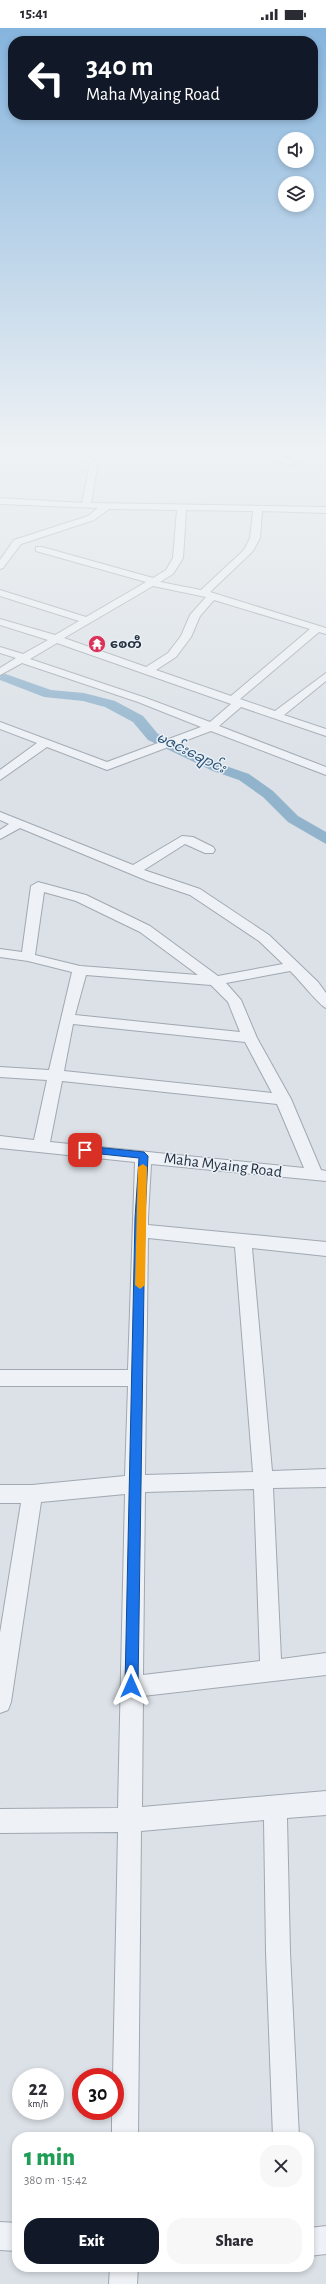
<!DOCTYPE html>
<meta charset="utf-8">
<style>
:root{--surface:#fff;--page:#f7f7f7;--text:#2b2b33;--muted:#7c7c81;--accent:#111827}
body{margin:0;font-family:"Alegreya Sans","Noto Sans Myanmar",sans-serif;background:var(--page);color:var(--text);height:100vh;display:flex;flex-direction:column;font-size:15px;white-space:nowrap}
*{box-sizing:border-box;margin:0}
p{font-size:13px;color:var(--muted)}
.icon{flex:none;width:22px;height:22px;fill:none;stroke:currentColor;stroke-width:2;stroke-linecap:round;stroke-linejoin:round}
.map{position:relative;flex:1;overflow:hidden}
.drawer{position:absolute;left:12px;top:2104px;width:302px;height:140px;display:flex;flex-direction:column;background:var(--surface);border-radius:16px;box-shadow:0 2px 6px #0003}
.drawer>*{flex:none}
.banner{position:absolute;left:8px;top:8px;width:310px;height:84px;border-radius:16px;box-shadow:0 2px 6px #0003;background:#111827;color:#fff;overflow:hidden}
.fabs{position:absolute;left:278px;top:104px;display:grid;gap:8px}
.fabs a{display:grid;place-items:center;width:36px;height:36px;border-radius:50%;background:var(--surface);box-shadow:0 2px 6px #0003;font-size:20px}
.speed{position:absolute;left:12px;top:2040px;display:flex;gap:8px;font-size:20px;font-weight:700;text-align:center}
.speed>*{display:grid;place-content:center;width:52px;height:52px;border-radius:50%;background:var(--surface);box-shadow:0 2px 6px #0003;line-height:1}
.speed small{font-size:10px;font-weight:400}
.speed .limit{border:6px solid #d22;background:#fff;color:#111}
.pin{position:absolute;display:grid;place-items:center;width:34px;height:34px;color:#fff;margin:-17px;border-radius:8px;box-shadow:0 2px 6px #0006}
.me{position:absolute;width:44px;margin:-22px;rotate:0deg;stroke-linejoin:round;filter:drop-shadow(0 0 3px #0008)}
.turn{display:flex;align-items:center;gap:14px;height:84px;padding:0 12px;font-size:18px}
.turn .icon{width:52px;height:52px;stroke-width:2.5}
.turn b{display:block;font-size:28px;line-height:34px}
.round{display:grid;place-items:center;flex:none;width:42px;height:42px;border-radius:16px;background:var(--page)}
.summary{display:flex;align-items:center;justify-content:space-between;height:68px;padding:0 12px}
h1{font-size:24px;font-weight:800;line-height:30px;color:#1e9e55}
.button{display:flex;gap:8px;margin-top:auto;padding:8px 12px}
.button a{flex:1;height:46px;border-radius:16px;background:var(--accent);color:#fff;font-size:16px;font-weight:800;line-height:46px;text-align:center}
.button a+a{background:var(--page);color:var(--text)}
.status{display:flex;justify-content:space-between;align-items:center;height:28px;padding:0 20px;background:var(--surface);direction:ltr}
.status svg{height:11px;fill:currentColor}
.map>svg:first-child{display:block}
</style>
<div class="status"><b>15:41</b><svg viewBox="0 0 49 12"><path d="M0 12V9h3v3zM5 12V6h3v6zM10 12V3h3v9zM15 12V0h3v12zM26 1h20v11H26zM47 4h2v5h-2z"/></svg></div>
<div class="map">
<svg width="326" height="2256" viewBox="0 0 326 2256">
<rect width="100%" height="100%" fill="#dbe1e7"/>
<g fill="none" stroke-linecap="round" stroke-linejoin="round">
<polygon fill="#91b3cc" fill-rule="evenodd" points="0,644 51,662 84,665 115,673 143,688 158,706 223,737 249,746 273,763 298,788 326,804 326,816 288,794 263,769 239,752 213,743 148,712 133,694 105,679 83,673 44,669 0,652"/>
<defs>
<g id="minor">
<path d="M 70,424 L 81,424 L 98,434 L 91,475 L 326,479 L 326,485 L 262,483 L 260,510 L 253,523 L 210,564 L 326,600 L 326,606 L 319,604 L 240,671 L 275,683 L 326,645 L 326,653 L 284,687 L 326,701 L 326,708 L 241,679 L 219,698 L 326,739 L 326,747 L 211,703 L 107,742 L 47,719 L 0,752 L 0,742 L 37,715 L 0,701 L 0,694 L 107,734 L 201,699 L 138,674 L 22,635 L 0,647 L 0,640 L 16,630 L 0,625 L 0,619 L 23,626 L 48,612 L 0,597 L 0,591 L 55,607 L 79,593 L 0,568 L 0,562 L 86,589 L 146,554 L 36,523 L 36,519 L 42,519 L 153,550 L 166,542 L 173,530 L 177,482 L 109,481 L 94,492 L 21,516 L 3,540 L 0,541 L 0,532 L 14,512 L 88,488 L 98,480 L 0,476 L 0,470 L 82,475 L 90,435 ZM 186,482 L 253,483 L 250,510 L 244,522 L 201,562 L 160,554 L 173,546 L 183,530 ZM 153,558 L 206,569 L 190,587 L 181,608 L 168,625 L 146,639 L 64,610 ZM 214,572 L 310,601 L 231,668 L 156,642 L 176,629 L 191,609 L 200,588 ZM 57,615 L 231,676 L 210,694 L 146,670 L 30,631 Z"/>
<polygon points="257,424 269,424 297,435 290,437"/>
<path d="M 0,784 L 133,837 L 182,808 L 193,809 L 213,819 L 215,822 L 213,825 L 205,825 L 185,816 L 144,842 L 200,861 L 269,907 L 318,954 L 326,965 L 326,980 C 320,978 298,950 290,943 L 226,955 L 241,972 L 257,1010 L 291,1071 L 321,1142 L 326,1143 L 326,1153 L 151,1136 L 148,1190 L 148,1197 L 326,1214 L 326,1228 L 252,1220 L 272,1443 L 326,1441 L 326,1459 L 273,1460 L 281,1631 L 326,1625 L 326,1647 L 143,1668 L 142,1779 L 326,1763 L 326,1787 L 287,1790 L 290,1924 L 299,2109 L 273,2109 L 266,1924 L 264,1792 L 141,1803 L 138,2109 L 112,2109 L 112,2083 L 115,2083 L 115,2049 L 113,2049 L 118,1804 L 0,1805 L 0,1781 L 118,1780 L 125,1466 L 41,1474 L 11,1674 L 8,1682 L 0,1685 L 0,1605 L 21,1475 L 0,1475 L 0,1457 L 32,1457 L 125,1448 L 128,1358 L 0,1358 L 0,1342 L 128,1342 L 135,1134 L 0,1120 L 0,1108 L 34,1112 L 47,1052 L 0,1049 L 0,1039 L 49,1042 L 72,944 L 28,933 L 0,929 L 0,921 L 22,924 L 31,858 L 38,854 L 86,867 L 150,898 L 218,948 L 283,936 L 259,913 L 190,867 L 148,853 L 20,800 L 0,811 L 0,802 L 9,796 L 0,792 ZM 44,864 L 76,873 L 140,904 L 198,947 L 80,938 L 35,927 ZM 86,947 L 211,957 L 228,974 L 240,1004 L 75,987 ZM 73,996 L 245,1014 L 272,1065 L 64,1043 ZM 62,1053 L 277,1076 L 304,1140 L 50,1114 ZM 148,1210 L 235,1219 L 253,1444 L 145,1447 ZM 254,1461 L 260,1633 L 143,1647 L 145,1464 Z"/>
<polygon points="0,2194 17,2195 17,2223 0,2222"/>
<polygon points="326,2198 326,2226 309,2228 309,2200"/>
<polygon points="110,2239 138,2239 137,2256 109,2256"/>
</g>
</defs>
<use href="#minor" stroke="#a0a8b1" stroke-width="2"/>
<use href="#minor" fill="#eef1f5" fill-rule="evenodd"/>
</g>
<linearGradient id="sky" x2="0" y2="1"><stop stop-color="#85b4dd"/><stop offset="0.57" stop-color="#eff2f4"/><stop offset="1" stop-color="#eff2f4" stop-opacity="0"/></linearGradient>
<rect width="326" height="740" fill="url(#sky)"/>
<polygon fill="#1a73e8" stroke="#114b97" points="85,1118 144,1124 148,1128 145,1190 138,1658 136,1663 131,1665 127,1663 125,1658 135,1190 139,1130 82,1124 80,1122"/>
<polygon fill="#f59e0b" points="143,1136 147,1139 145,1257 140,1261 135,1257 138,1139"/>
<defs>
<symbol id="temple-disc" viewBox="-11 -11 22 22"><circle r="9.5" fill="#dc3058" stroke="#eaf0f5"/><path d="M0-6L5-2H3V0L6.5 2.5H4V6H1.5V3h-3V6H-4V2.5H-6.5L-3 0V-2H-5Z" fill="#fff"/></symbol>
</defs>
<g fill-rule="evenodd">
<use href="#temple-disc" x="87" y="606" width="20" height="20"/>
</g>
<g text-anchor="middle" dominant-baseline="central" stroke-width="3" stroke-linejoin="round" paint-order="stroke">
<g font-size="13" font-weight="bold" fill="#24303f" stroke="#eaf0f5" text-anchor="start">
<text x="110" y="616">စေတီ</text>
</g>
<g font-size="14" font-style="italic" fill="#2a5277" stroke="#eaf0f5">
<text transform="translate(191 725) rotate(26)">မဇင်းချောင်း</text>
</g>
<g font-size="16" fill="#24303f" stroke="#eaf0f5">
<text transform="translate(223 1137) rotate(7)">Maha Myaing Road</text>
</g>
</g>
</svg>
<div class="fabs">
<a><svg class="icon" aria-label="sound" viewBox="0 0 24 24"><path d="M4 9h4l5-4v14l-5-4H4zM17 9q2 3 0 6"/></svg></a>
<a><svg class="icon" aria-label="layers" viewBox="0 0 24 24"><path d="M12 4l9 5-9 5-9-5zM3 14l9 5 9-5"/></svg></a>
</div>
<div class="speed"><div>22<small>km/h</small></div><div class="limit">30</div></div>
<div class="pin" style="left:85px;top:1122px;background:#d93025"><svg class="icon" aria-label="arrive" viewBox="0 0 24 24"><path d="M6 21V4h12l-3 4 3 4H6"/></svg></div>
<svg class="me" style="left:131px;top:1658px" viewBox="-20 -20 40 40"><path d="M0-17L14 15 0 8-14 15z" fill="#1a73e8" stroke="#fff" stroke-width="4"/></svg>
<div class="banner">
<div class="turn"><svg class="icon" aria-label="left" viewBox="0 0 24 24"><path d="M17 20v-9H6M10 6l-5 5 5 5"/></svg><div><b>340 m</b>Maha Myaing Road</div></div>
</div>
<section class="drawer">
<div class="summary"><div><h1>1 min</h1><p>380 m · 15:42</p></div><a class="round"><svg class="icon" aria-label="close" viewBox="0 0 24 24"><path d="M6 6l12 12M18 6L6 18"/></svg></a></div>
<div class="button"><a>Exit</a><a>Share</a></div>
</section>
</div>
